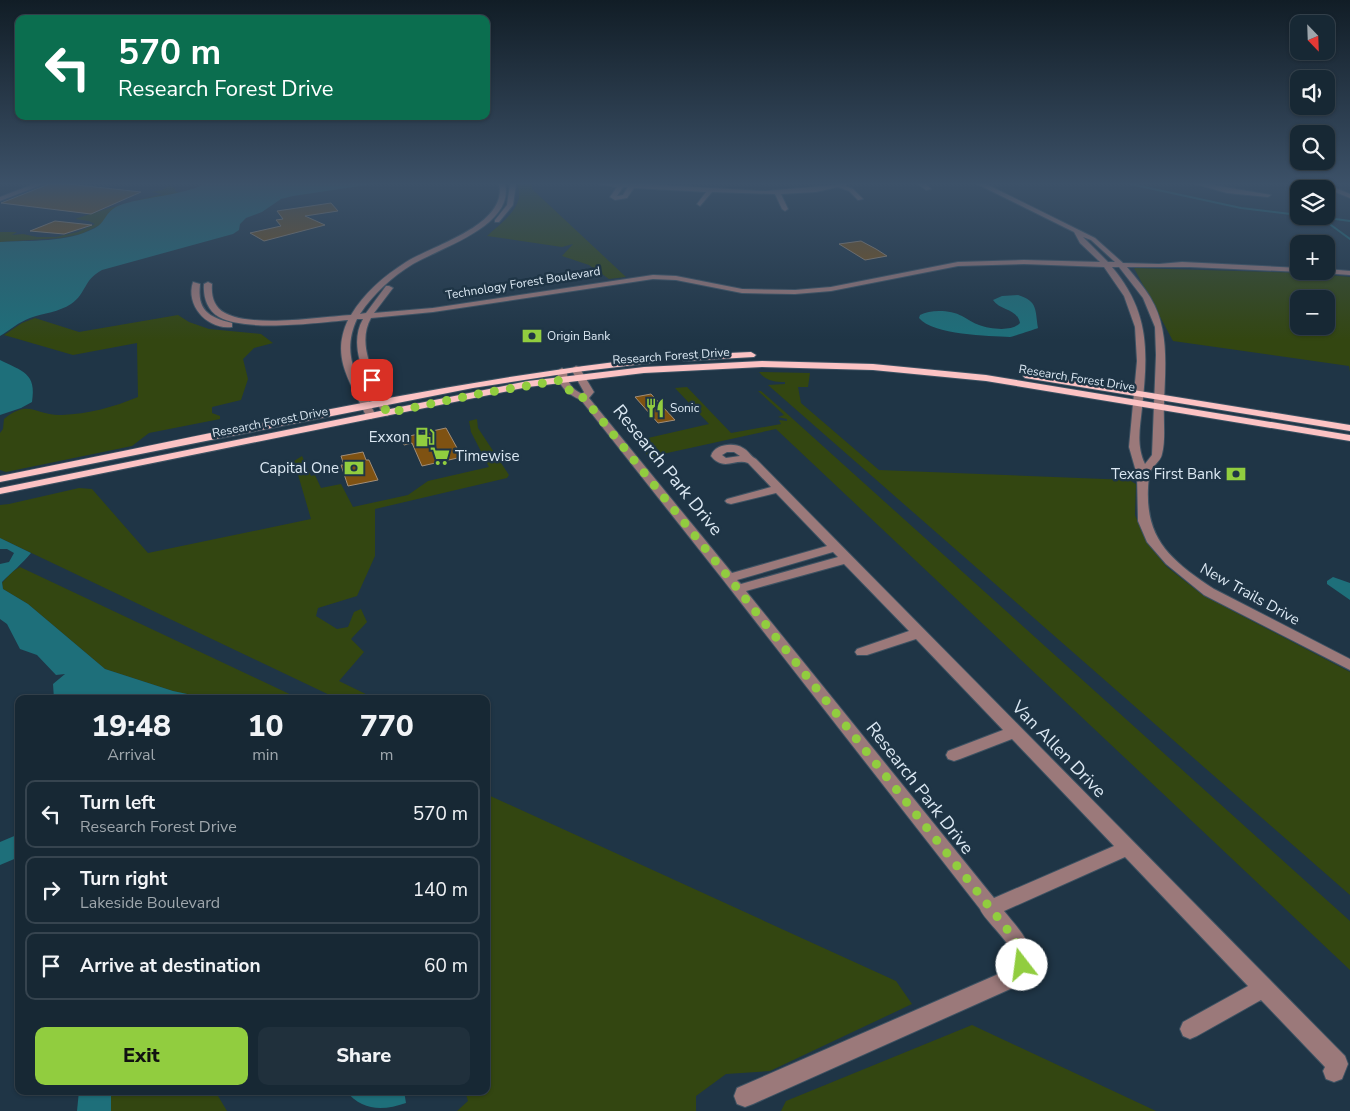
<!DOCTYPE html>
<meta charset="utf-8">
<style>
:root{--surface:#172834;--page:#20303c;--text:#f1f3f6;--muted:#9ea6ac;--line:#36444f;--accent:#91cd3f}
body{margin:0;font-family:"Nunito Sans",sans-serif;background:var(--page);color:var(--text);height:100vh;display:flex;flex-direction:column;font-size:19px;white-space:nowrap}
*{box-sizing:border-box;margin:0}
p{font-size:16px;color:var(--muted)}
.icon{flex:none;width:28px;height:28px;fill:none;stroke:currentColor;stroke-width:2;stroke-linecap:round;stroke-linejoin:round}
.map{position:relative;flex:1;overflow:hidden}
.details{position:absolute;left:15px;top:695px;width:475px;height:400px;display:flex;flex-direction:column;background:var(--surface);border-radius:10px;box-shadow:0 1px 4px #0004,0 0 0 1px var(--line)}
.details>*{flex:none}
.guide{position:absolute;left:15px;top:15px;width:475px;height:105px;border-radius:10px;box-shadow:0 1px 4px #0004,0 0 0 1px var(--line);background:#0b6e4f;color:#fff;overflow:hidden}
.needle{width:32px;rotate:157deg}
.controls{position:absolute;left:1290px;top:15px;display:grid;gap:10px}
.controls a{display:grid;place-items:center;width:45px;height:45px;border-radius:10px;background:var(--surface);box-shadow:0 1px 4px #0004,0 0 0 1px var(--line);font-size:25px}
.pin{position:absolute;display:grid;place-items:center;width:42px;height:42px;color:#fff;margin:-21px;border-radius:10px;box-shadow:0 2px 8px #0006}
.me{position:absolute;width:55px;margin:-28px;rotate:345deg;stroke-linejoin:round;filter:drop-shadow(0 0 4px #0008)}
.turn{display:flex;align-items:center;gap:18px;height:105px;padding:0 20px;font-size:22px}
.turn .icon{width:65px;height:65px;stroke-width:2.5}
.turn b{display:block;font-size:35px;line-height:42px}
.eta{display:flex;justify-content:space-evenly;align-items:center;height:85px;text-align:center}
.eta b{font-size:30px;font-weight:800;line-height:35px}
.primary-button{display:flex;gap:10px;margin-top:auto;padding:10px 20px}
.primary-button a{flex:1;height:58px;border-radius:10px;background:var(--accent);color:#111;font-size:20px;font-weight:800;line-height:58px;text-align:center}
.primary-button a+a{background:var(--page);color:var(--text)}
ul{padding:0;list-style:none}
li{display:flex;align-items:center;gap:15px;height:68px;margin:0 10px 8px;padding:0 10px;border:2px solid var(--line);border-radius:10px}
li div{flex:1}
li b{display:block;font-size:19px}
li em{font-style:normal}
.map>svg:first-child{display:block}
</style>
<div class="map">
<svg width="1350" height="1111" viewBox="0 0 1350 1111">
<rect width="100%" height="100%" fill="#1f3546"/>
<g fill="#334611" fill-rule="evenodd">
<path d="M 517,184 L 532,184 L 532,189 L 626,277 L 609,279 L 589,265 L 562,256 L 573,244 L 562,247 L 487,236 C 501,223 527,206 517,184 Z"/>
<path d="M 169,186 L 175,188 L 175,191 L 179,193 L 113,210 L 100,225 L 81,234 L 60,238 L 0,242 L 0,232 L 17,232 L 12,235 L 23,234 L 37,237 L 56,237 L 78,232 L 95,224 L 89,221 L 75,219 C 104,209 133,201 163,194 L 152,192 L 162,190 Z"/>
<path d="M 1134,268 L 1308,273 L 1350,277 L 1350,372 L 1349,366 L 1173,341 ZM 1299,299 L 1326,299 L 1326,326 L 1299,326 Z"/>
<path d="M 178,315 L 189,322 L 209,329 L 261,334 L 273,343 L 254,348 L 243,359 L 248,379 L 241,400 L 212,407 L 212,413 L 220,416 L 220,419 L 149,433 L 132,446 L 6,472 L 0,470 L 0,433 L 3,429 L 4,419 C 30,398 35,416 62,415 C 88,414 114,407 138,397 L 137,343 L 73,355 L 4,335 L 22,323 L 35,318 L 79,332 Z"/>
<path d="M 759,372 L 810,373 L 808,387 L 798,387 L 801,403 L 879,470 L 1129,480 L 1136,484 L 1135,515 L 1148,544 L 1167,567 L 1204,596 L 1350,672 L 1350,895 L 768,385 L 785,384 L 785,382 C 774,382 766,381 759,372 Z"/>
<polygon points="687,387 731,433 781,424 779,420 787,421 787,419 778,417 784,415 758,391 761,391 784,411 1350,921 1350,970 776,429 649,457 635,441 709,424 675,388"/>
<polygon points="477,419 478,428 509,475 507,478 375,509 375,556 357,596 318,608 316,616 337,629 348,627 354,612 361,609 367,622 351,639 364,652 339,681 376,699 338,699 0,538 0,505 9,504 79,488 92,489 148,553 311,519 294,461 302,456 311,476 315,475 321,488 341,484 353,507 408,495 428,481 489,467 471,432 469,421"/>
<polygon points="20,567 300,699 211,699 173,691 105,669 28,604 3,589 2,583 12,572"/>
<polygon points="486,794 896,981 912,1004 770,1071 726,1074 696,1096 696,1111 457,1111 468,1101 465,1091 486,1091"/>
<polygon points="972,1025 1156,1111 781,1111 786,1101"/>
<polygon points="105,1091 215,1091 227,1111 106,1111 102,1108"/>
</g>
<g fill="#1e6f7a">
<path d="M 205,184 L 373,184 L 293,196 L 281,199 L 262,212 L 246,218 L 240,224 L 239,230 L 233,234 L 102,270 C 83,280 87,293 71,304 C 59,312 44,313 30,318 C 19,322 10,330 0,336 L 0,242 C 30,240 67,243 95,228 C 107,222 104,210 123,204 C 150,196 179,196 205,184 Z"/>
<path d="M 1018,295 C 1038,301 1035,310 1038,328 C 1036,329 1014,336 1010,337 C 989,336 933,335 919,318 L 920,315 C 931,309 951,310 962,316 C 968,319 973,323 979,325 C 990,329 1012,332 1020,323 C 1017,308 1000,311 993,300 L 1002,296 Z"/>
<path d="M 0,360 C 22,371 37,373 32,402 L 21,408 L 0,415 Z"/>
<path d="M 0,538 L 31,553 C 22,564 12,572 2,582 L 3,589 L 28,604 L 105,669 L 173,691 L 211,699 L 54,699 L 53,684 L 65,674 L 56,675 L 37,655 L 20,649 L 7,624 L 0,619 L 0,564 L 9,562 L 14,553 L 7,549 L 0,549 Z"/>
<polygon points="1333,577 1350,583 1350,600 1327,584 1327,581"/>
<path d="M 346,1091 L 404,1091 L 406,1103 C 383,1111 362,1111 346,1091 Z"/>
</g>
<g fill="none" stroke-linecap="round" stroke-linejoin="round">
<g stroke="#1e6f7a" stroke-width="2">
<polyline points="1130,184 1241,208 1299,215"/>
<polyline points="1314,216 1350,221"/>
<polyline points="1324,220 1350,239"/>
</g>
<g fill="#1e6f7a" fill-rule="evenodd">
<polygon points="19,834 19,857 0,865 0,842"/>
<polygon points="79,1091 111,1091 111,1111 77,1111"/>
</g>
</g>
<g fill="#7f5212" stroke="#a28d76">
<polygon points="49,184 68,184 141,192 91,214 1,203"/>
<polygon points="331,203 338,211 305,216 325,225 264,241 250,233 281,226 276,220 283,219 277,211"/>
<polygon points="55,221 92,225 64,234 30,231"/>
<polygon points="861,241 876,249 887,256 865,260 839,244"/>
<polygon points="651,394 675,420 658,423 635,397"/>
<polygon points="446,428 462,457 422,466 412,443 404,445 400,438"/>
<polygon points="363,452 366,460 369,460 378,480 348,486 341,465 344,465 341,456"/>
</g>
<g fill="none" stroke-linecap="round" stroke-linejoin="round">
<defs>
<g id="minor">
<polygon points="34,184 44,184 0,201 0,197"/>
<path d="M 499,184 L 505,184 C 515,226 440,248 413,264 C 392,277 374,293 360,314 L 366,313 L 386,286 L 389,286 L 393,288 L 374,313 L 433,308 L 653,275 L 676,276 L 742,289 L 795,290 L 831,287 L 958,262 L 1024,260 L 1100,262 L 1080,243 L 1074,232 L 977,184 L 986,184 L 1095,238 L 1123,263 L 1159,264 L 1182,262 L 1299,268 L 1299,271 L 1302,272 L 1190,267 L 1127,267 C 1135,277 1144,287 1150,297 C 1170,329 1165,368 1164,404 C 1163,420 1166,439 1162,454 C 1161,462 1149,468 1149,476 C 1142,536 1167,558 1214,589 L 1350,659 L 1350,670 L 1204,595 L 1166,564 L 1147,542 L 1138,521 L 1137,475 L 1129,447 L 1137,361 L 1135,327 L 1124,296 L 1104,267 L 1024,264 L 958,266 L 831,291 L 795,294 L 742,293 L 676,280 L 653,279 L 433,312 L 371,318 C 354,348 380,385 392,413 L 387,416 L 382,413 C 370,385 346,349 363,319 L 357,319 C 339,358 361,382 376,416 L 371,419 L 366,416 C 351,382 330,358 348,320 C 316,323 247,332 219,317 C 207,310 203,297 204,284 L 208,282 L 212,284 C 211,296 214,307 225,313 C 253,328 319,317 351,315 C 364,293 384,276 406,262 C 433,245 508,225 499,184 ZM 1083,237 L 1091,240 L 1115,262 L 1108,262 ZM 1112,267 L 1119,267 L 1143,298 L 1155,327 L 1156,355 L 1152,455 L 1145,464 C 1136,446 1140,427 1142,408 C 1148,352 1150,312 1112,267 Z"/>
<polygon points="510,184 516,184 513,205 499,222 495,222 495,220 507,205"/>
<path d="M 598,184 L 642,184 L 765,191 L 847,184 L 845,186 L 853,189 L 863,199 L 858,200 L 849,191 L 838,187 L 816,192 L 781,194 L 788,209 L 785,211 L 782,209 L 775,194 L 712,192 L 700,206 L 697,204 L 706,192 L 634,188 L 627,198 L 615,200 L 610,197 L 617,187 ZM 623,187 L 628,187 L 623,195 L 617,196 Z"/>
<polygon points="918,184 926,184 931,189 926,190"/>
<polygon points="1195,184 1207,184 1271,195 1268,197 1227,193"/>
<polygon points="1316,184 1326,184 1350,194 1350,198"/>
<polygon points="1326,269 1350,271 1350,275 1323,273 1319,271 1326,271"/>
<path d="M 193,282 L 200,284 C 197,310 208,317 232,323 L 232,327 C 208,330 185,306 193,282 Z"/>
<path d="M 576,366 L 579,367 L 594,392 L 589,398 L 732,573 L 827,546 L 776,493 L 731,504 L 727,503 L 725,501 L 727,499 L 771,487 L 748,463 C 735,458 724,472 711,456 C 714,444 734,442 743,448 C 749,451 750,456 756,459 L 1345,1056 L 1348,1064 L 1342,1079 L 1334,1082 L 1326,1079 L 1323,1071 L 1325,1067 L 1261,1000 L 1197,1036 L 1190,1039 L 1183,1036 L 1180,1029 L 1183,1022 L 1248,986 L 1125,857 L 1004,911 C 1027,939 1043,953 1017,986 L 753,1104 L 745,1107 L 737,1104 L 734,1096 L 737,1088 L 1003,972 C 1006,969 1012,964 1012,959 C 1015,944 985,922 980,909 L 724,581 L 581,400 C 567,394 558,386 557,371 L 562,368 L 567,371 C 567,383 572,389 582,394 L 584,392 L 571,369 ZM 734,452 L 740,456 L 726,458 L 722,455 L 727,452 ZM 833,552 L 838,557 L 741,584 L 737,580 ZM 844,564 L 909,631 L 857,649 L 855,652 L 857,655 L 867,655 L 916,639 L 1003,730 L 948,751 L 946,755 L 948,759 L 954,761 L 960,759 L 1012,739 L 1114,846 L 994,898 L 746,591 Z"/>
</g>
<g id="major">
<polygon points="751,352 756,355 754,357 684,361 679,358 684,355"/>
<path d="M 656,357 L 661,360 L 659,362 L 576,372 L 473,388 L 0,482 L 0,476 C 218,433 435,382 656,357 Z"/>
<polygon points="762,361 873,364 986,375 1350,435 1350,441 986,381 873,370 762,367 644,373 528,387 0,494 0,488 528,381 644,367"/>
<polygon points="1028,373 1350,425 1350,431 1025,378 1023,376"/>
</g>
</defs>
<use href="#minor" stroke="#3d5262" stroke-width="2"/>
<use href="#major" stroke="#3d5262" stroke-width="2"/>
<use href="#minor" fill="#9b797a" fill-rule="evenodd"/>
<use href="#major" fill="#fcc3c4" fill-rule="evenodd"/>
</g>
<linearGradient id="sky" x2="0" y2="1"><stop stop-color="#111d26"/><stop offset="0.54" stop-color="#3c5168"/><stop offset="1" stop-color="#3c5168" stop-opacity="0"/></linearGradient>
<rect width="1350" height="340" fill="url(#sky)"/>
<g fill="none" stroke-linecap="round" stroke-linejoin="round">
<polyline stroke="#91cd3f" stroke-width="9" stroke-dasharray="0 16.2" points="372,380 387,413 478,394 562,380 572,394 584,398 729,578 1014,938 1022,954 1022,965"/>
</g>
<defs>
<symbol id="bank-bare" viewBox="-9 -9 18 18"><path d="M-6-4H6V4H-6ZM0-2.3a2.3 2.3 0 1 0 0 4.6a2.3 2.3 0 1 0 0-4.6Z" fill="#91cd3f" stroke="#1f3546" stroke-width="2.5" paint-order="stroke"/></symbol>
<symbol id="restaurant-bare" viewBox="-9 -9 18 18"><path d="M-5-6h1v4h1v-4h1v4h1v-4h1v5L-1.5 .5V6h-2V.5L-5-1ZM5-6V6H3V1.5H1.5Q1.5-4 5-6Z" fill="#91cd3f" stroke="#1f3546" stroke-width="2.5" paint-order="stroke"/></symbol>
<symbol id="fuel-bare" viewBox="-9 -9 18 18"><path d="M-5.5-6h7V0h2V4h1.3V-2.5L3-4.5l.8-.8L6-3V5H2.5V1h-1V6h-7ZM-4.2-4.7v3.2H.2V-4.7Z" fill="#91cd3f" stroke="#1f3546" stroke-width="2.5" paint-order="stroke"/></symbol>
<symbol id="supermarket-bare" viewBox="-9 -9 18 18"><path d="M-6-5.5h2.5l.6 2H6L4.5 2H-2.5L-4.4-4H-6ZM-1.5 3.2a1.3 1.3 0 1 0 .1 0ZM3 3.2a1.3 1.3 0 1 0 .1 0Z" fill="#91cd3f" stroke="#1f3546" stroke-width="2.5" paint-order="stroke"/></symbol>
</defs>
<g fill-rule="evenodd">
<use href="#bank-bare" x="518" y="322" width="28" height="28"/>
<use href="#restaurant-bare" x="641" y="394" width="28" height="28"/>
<use href="#fuel-bare" x="411" y="423" width="28" height="28"/>
<use href="#supermarket-bare" x="426" y="442" width="28" height="28"/>
<use href="#bank-bare" x="340" y="454" width="28" height="28"/>
<use href="#bank-bare" x="1222" y="460" width="28" height="28"/>
</g>
<g text-anchor="middle" dominant-baseline="central" stroke-width="5" stroke-linejoin="round" paint-order="stroke">
<g font-size="12" fill="#dbe8f3" stroke="#1f3546">
<text transform="translate(523 283) rotate(-9)">Technology Forest Boulevard</text>
<text transform="translate(671 356) rotate(-4)">Research Forest Drive</text>
<text transform="translate(1077 378) rotate(9)">Research Forest Drive</text>
<text transform="translate(270 422) rotate(-11)">Research Forest Drive</text>
</g>
<g font-size="12" fill="#dbe8f3" stroke="#1f3546" text-anchor="start">
<text x="547" y="336">Origin Bank</text>
<text x="670" y="408">Sonic</text>
</g>
<g font-size="15" fill="#dbe8f3" stroke="#1f3546" text-anchor="end">
<text x="410" y="437">Exxon</text>
<text x="455" y="456" text-anchor="start">Timewise</text>
<text x="339" y="468">Capital One</text>
<text x="1221" y="474">Texas First Bank</text>
</g>
<g font-size="15" fill="#dbe8f3" stroke="#1f3546">
<text transform="translate(1250 594) rotate(29)">New Trails Drive</text>
</g>
<g font-size="18" fill="#dbe8f3" stroke="#1f3546">
<text transform="translate(668 470) rotate(51)">Research Park Drive</text>
<text transform="translate(1059 749) rotate(46)">Van Allen Drive</text>
<text transform="translate(920 788) rotate(52)">Research Park Drive</text>
</g>
</g>
</svg>
<div class="controls">
<a><svg class="needle" viewBox="-14 -14 28 28"><path d="M0-13l5 13h-10z" fill="#e53935"/><path d="M0 13l5-13h-10z" fill="#9ea6ac"/></svg></a>
<a><svg class="icon" aria-label="sound" viewBox="0 0 24 24"><path d="M4 9h4l5-4v14l-5-4H4zM17 9q2 3 0 6"/></svg></a>
<a><svg class="icon" aria-label="search" viewBox="0 0 24 24"><circle cx="10" cy="10" r="6"/><path d="M15 15l6 6"/></svg></a>
<a><svg class="icon" aria-label="layers" viewBox="0 0 24 24"><path d="M12 4l9 5-9 5-9-5zM3 14l9 5 9-5"/></svg></a>
<a>+</a>
<a>−</a>
</div>
<div class="pin" style="left:372px;top:380px;background:#d93025"><svg class="icon" aria-label="arrive" viewBox="0 0 24 24"><path d="M6 21V4h12l-3 4 3 4H6"/></svg></div>
<svg class="me" style="left:1022px;top:965px" viewBox="-20 -20 40 40"><circle r="19" fill="#fff"/><path d="M0-13L10 11 0 6-10 11z" fill="#91cd3f"/></svg>
<div class="guide">
<div class="turn"><svg class="icon" aria-label="left" viewBox="0 0 24 24"><path d="M17 20v-9H6M10 6l-5 5 5 5"/></svg><div><b>570 m</b>Research Forest Drive</div></div>
</div>
<section class="details">
<div class="eta">
<div><b>19:48</b><p>Arrival</p></div>
<div><b>10</b><p>min</p></div>
<div><b>770</b><p>m</p></div>
</div>
<ul>
<li><svg class="icon" aria-label="left" viewBox="0 0 24 24"><path d="M17 20v-9H6M10 6l-5 5 5 5"/></svg><div><b>Turn left</b><p>Research Forest Drive</p></div><em>570 m</em></li>
<li><svg class="icon" aria-label="right" viewBox="0 0 24 24"><path d="M7 20v-9h11M14 6l5 5-5 5"/></svg><div><b>Turn right</b><p>Lakeside Boulevard</p></div><em>140 m</em></li>
<li><svg class="icon" aria-label="arrive" viewBox="0 0 24 24"><path d="M6 21V4h12l-3 4 3 4H6"/></svg><div><b>Arrive at destination</b></div><em>60 m</em></li>
</ul>
<div class="primary-button"><a>Exit</a><a>Share</a></div>
</section>
</div>
